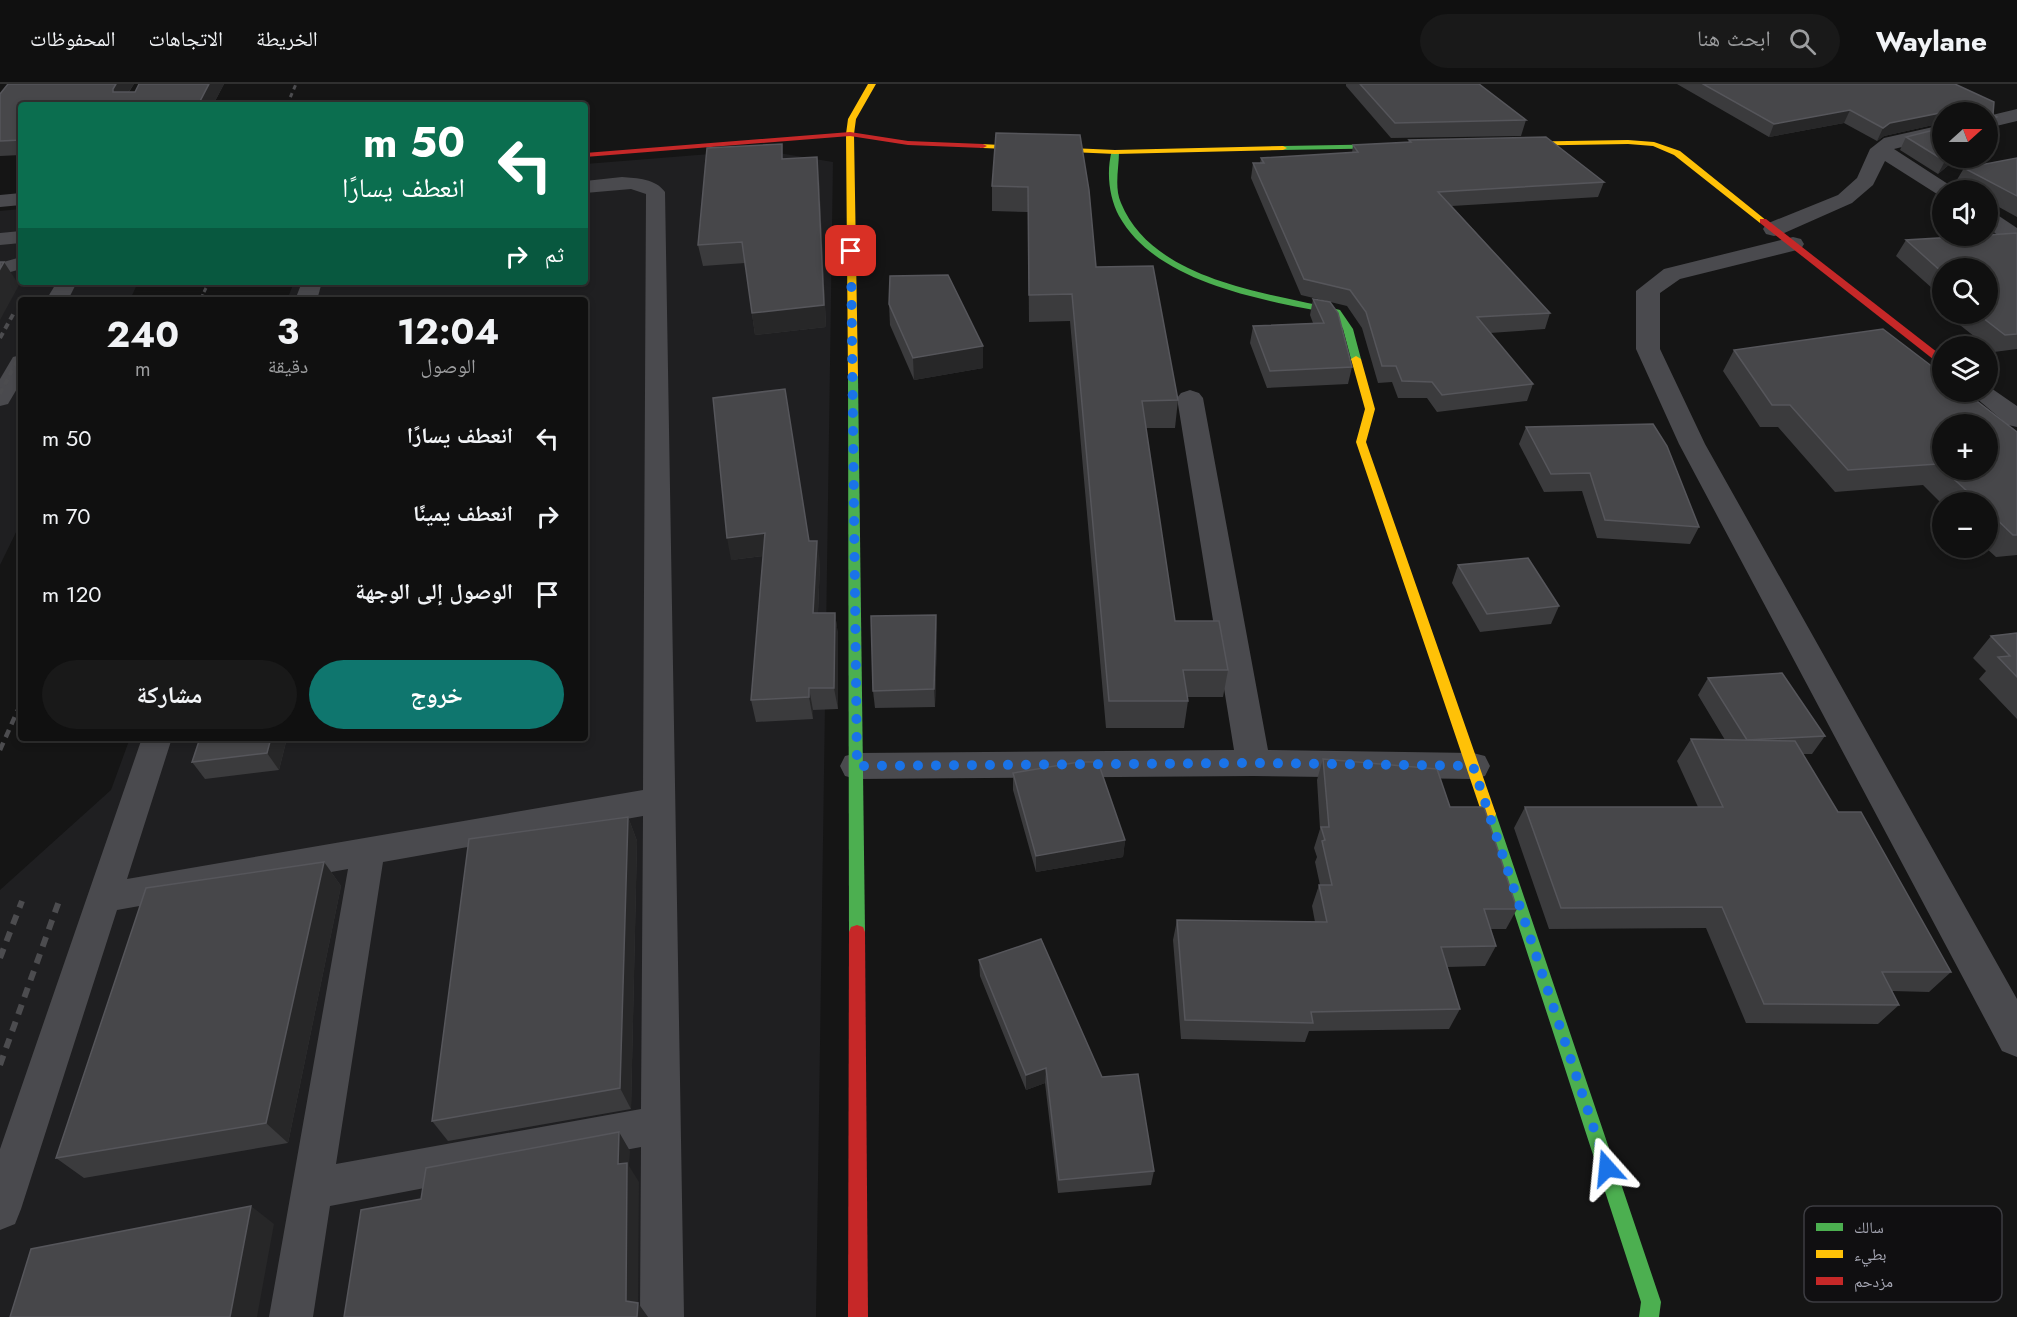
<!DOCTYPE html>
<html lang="ar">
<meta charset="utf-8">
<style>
:root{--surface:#101010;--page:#191919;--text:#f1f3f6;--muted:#9c9d9f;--line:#303030;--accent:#0f766e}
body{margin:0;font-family:Jost,"Noto Naskh Arabic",sans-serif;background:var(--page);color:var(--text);direction:rtl;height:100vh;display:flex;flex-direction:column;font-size:22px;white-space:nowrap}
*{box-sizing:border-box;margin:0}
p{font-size:20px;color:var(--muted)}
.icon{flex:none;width:33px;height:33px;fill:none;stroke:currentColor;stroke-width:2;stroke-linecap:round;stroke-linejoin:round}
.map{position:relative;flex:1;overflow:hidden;direction:ltr}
.panel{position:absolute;left:18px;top:213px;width:570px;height:444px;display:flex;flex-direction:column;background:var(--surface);border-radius:6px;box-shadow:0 3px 9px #0003,0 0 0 2px var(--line);direction:rtl}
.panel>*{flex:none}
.guide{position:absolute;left:18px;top:18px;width:570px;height:183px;border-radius:6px;box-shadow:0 3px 9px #0003,0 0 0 2px var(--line);direction:rtl;background:#0b6e4f;color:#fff;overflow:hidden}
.needle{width:39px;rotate:69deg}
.fabs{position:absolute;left:1932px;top:18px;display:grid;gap:12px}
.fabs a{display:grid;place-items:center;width:66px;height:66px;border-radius:50%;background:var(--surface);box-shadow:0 3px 9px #0003,0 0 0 2px var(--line);font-size:30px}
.pin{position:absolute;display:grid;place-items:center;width:51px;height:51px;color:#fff;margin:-26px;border-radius:12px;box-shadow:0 3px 9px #0006}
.me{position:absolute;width:66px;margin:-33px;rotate:342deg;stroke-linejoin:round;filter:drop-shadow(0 0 4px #0008)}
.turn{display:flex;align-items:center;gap:21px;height:126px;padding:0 24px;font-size:27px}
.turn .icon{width:78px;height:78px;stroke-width:2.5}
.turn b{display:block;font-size:42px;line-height:51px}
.then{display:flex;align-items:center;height:57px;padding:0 24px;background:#0003;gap:12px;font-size:22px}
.eta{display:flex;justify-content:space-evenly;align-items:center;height:102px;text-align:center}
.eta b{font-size:36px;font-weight:700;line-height:42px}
.cta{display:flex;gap:12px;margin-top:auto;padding:12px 24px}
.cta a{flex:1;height:69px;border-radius:36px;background:var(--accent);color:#fff;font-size:24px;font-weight:700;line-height:69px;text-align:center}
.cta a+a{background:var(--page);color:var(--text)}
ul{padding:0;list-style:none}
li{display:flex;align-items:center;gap:18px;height:78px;padding:0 24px}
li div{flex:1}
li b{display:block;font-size:22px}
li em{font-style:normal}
header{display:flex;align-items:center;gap:36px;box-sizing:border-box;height:84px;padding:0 30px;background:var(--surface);border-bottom:2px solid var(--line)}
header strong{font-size:28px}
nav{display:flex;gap:33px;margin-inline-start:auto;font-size:21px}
.search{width:420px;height:54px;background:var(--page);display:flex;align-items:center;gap:15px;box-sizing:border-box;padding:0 21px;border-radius:33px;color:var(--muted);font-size:22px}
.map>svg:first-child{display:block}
</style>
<header>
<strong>Waylane</strong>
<div class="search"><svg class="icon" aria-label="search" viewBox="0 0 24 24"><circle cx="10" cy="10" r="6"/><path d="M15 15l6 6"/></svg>ابحث هنا</div>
<nav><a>الخريطة</a><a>الاتجاهات</a><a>المحفوظات</a></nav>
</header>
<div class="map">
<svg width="2017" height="1233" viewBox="0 0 2017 1233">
<rect width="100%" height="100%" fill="#151515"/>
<g fill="#1f1f21">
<polygon points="760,66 833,78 816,1233 0,1233 0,806 111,706 130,654 585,654 585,216 287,216 294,198 585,198 585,80"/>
<polygon points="21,125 21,198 138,198 130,216 21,216 21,438 0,481 0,127"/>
</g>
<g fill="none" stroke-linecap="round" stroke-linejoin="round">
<g fill="#4a4a4e" fill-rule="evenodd">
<path d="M 622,93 C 637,94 656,95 665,108 L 684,1233 L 640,1233 L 641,1063 L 330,1122 L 313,1233 L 269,1233 L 348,785 L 117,826 L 21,1125 L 15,1140 L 0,1146 L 0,1065 L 142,654 L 172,654 L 127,795 L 643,706 L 646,110 L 631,105 L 585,109 L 585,97 ZM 643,732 L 641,1025 L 336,1080 L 383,778 Z"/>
<polygon points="21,147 21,159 0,161 0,149"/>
<polygon points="21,173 21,185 0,191 0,179"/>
<polygon points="57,198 77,198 68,216 46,216"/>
<polygon points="302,198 322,198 317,216 295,216"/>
<polygon points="21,271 21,298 8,320 0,322 0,295 13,273"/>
</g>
<g fill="#4a4a4e" fill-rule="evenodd">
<polygon points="2017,25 2017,37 1988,44 1988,32"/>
<polygon points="1942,41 1942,53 1894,65 1951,102 1954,106 1942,106 1942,112 1937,110 1885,77 1873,101 1852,119 1782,150 1774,152 1766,150 1763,145 1766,140 1838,111 1857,94 1870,65 1884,54"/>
<polygon points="21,109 21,121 0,123 0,111"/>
<polygon points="1988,129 1996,130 2017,144 2017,161 2009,159 1988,144"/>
<polygon points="1793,153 1801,155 1804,160 1801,165 1680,195 1660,209 1660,265 1705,360 2017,915 2017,973 2002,967 1679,360 1636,265 1636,207 1664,185"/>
<polygon points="1988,302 2017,322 2017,343 2008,341 1969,308 1988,308"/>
<polygon points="1190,306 1199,309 1203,314 1268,666 1473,669 1485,672 1490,682 1485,692 1473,695 1253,692 857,695 845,692 840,682 845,672 857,669 1234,666 1177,314 1181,309"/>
</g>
<g fill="#4caf50" fill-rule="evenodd">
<polygon points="1396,60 1399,60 1399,64 1283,66 1279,64 1283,62"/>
<path d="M 1112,66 L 1119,68 C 1119,84 1114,103 1121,119 C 1153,197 1268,209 1340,226 L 1353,245 L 1361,275 L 1360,277 L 1352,277 L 1351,275 L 1343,245 L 1334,230 C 1264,216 1157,200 1119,132 C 1109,113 1106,88 1112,66 Z"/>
<polygon points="853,289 858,292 865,848 863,853 857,855 851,853 849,848 848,292"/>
<polygon points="1489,724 1494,726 1496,730 1661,1218 1659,1233 1639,1233 1641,1218 1482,730 1484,726"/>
</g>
<g fill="#ffc107" fill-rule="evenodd">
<polygon points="868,0 876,0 856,35 854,50 858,292 853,295 848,292 846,50 848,35"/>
<polygon points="1628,56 1654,58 1680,67 1767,137 1760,139 1674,71 1653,62 1628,60 1508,62 1504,60 1508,58"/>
<polygon points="980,60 1115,66 1283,62 1287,64 1283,66 1115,70 983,64 980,64"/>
<polygon points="1356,272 1361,275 1375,325 1366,358 1496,730 1494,734 1489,736 1484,734 1482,730 1356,358 1365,325 1351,275"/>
</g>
<g fill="#c62828" fill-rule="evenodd">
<polygon points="850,48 908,57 983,60 987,62 983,64 908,61 850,52 585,73 585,69"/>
<polygon points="1760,135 1766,135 1942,272 1942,280 1938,279 1760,139"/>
<polygon points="857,841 863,843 865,848 868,1233 848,1233 849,848 851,843"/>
</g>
<g stroke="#4c4c4f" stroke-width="3" stroke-dasharray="4.5 4" stroke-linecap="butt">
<polyline points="287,21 296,0"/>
<polyline points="204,208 209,198"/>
</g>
<g stroke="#4c4c4f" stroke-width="4" stroke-dasharray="6 4.5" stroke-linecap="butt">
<polyline points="201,216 205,207"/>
<polyline points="0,254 15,227"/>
<polyline points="0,310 21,269"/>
</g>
<polyline stroke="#4c4c4f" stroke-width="4.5" stroke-dasharray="8 6" stroke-linecap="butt" points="0,666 21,619"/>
<g stroke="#4c4c4f" stroke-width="6" stroke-dasharray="10 8" stroke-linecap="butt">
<polyline points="0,874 22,817"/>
<polyline points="0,981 59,817"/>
</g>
</g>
<g fill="#3b3b3d" fill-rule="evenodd">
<polygon points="8,0 134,0 129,8 135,8 139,0 224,0 213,21 21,21 21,71 0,72 0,10"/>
<polygon points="1346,0 1479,0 1526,36 1521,52 1391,54 1346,2"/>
<polygon points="1677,0 1955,0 1994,18 1993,31 1997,33 1988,48 1988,28 1942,28 1942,39 1884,52 1877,57 1844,39 1769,53"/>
<polygon points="996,49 1096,183 1178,316 1175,344 1146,344 1175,537 1228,586 1223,613 1188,613 1188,617 1184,644 1106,644 1070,237 1029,238 1028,128 992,127 992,102"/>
<polygon points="1906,53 1957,74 1938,90 1900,66"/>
<polygon points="1409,56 1604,98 1598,113 1452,122 1550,229 1545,245 1490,249 1533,300 1527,317 1437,328 1427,314 1398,314 1392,298 1378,299 1362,244 1347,222 1301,211 1251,94 1253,79 1260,79 1261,74 1352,69 1353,61 1408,58"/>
<polygon points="2017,74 2017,133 1988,117 1988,106 1968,106 1955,99 1964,84"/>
<polygon points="784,75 819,93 826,243 755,251 745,179 703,182 698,161"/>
<polygon points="2017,149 2017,265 1994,268 1946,230 1988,230 1942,184 1942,213 1896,172 1906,156"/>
<polygon points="1313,215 1352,283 1348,300 1267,304 1250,259 1253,242 1313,239 1310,231"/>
<polygon points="889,220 983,262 983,284 914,296 890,241"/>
<path d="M 1734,266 L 2017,348 L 2017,471 L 1996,473 L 1986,464 L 1988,464 L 1988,418 L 1942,418 L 1942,420 L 1923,401 L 1835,408 L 1778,343 L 1760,343 L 1723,287 ZM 1942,340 L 1988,386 L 1942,386 Z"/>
<polygon points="1526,343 1699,443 1690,460 1597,454 1582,407 1544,408 1519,360"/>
<polygon points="809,457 820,478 818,529 835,529 838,551 838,625 813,626 813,635 756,638 751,616 763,472 731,476"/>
<polygon points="1458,481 1559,522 1551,540 1480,548 1452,499"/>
<polygon points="936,531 937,549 935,623 875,624 873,607"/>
<polygon points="2017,549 2017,635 1979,595 1986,587 1973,574 1991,552"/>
<polygon points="1708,594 1825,652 1812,670 1803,670 1838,728 1951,888 1929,908 1892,907 1899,921 1878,940 1746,939 1706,844 1549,845 1514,744 1525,723 1698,723 1677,677 1691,655 1725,656 1698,611"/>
<polygon points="287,654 279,686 205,695 192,678"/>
<polygon points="1323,675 1450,723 1517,825 1506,845 1490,845 1496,862 1485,882 1447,883 1460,925 1449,945 1309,947 1305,958 1181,955 1173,856 1177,836 1315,838 1312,822 1319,801 1320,801 1315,778 1317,773 1314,764 1320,745 1317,696"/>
<polygon points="1013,689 1125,756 1123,773 1036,788 1013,706"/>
<polygon points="628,733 637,757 631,1025 448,1057 432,1037"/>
<polygon points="324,778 341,802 288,1059 84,1094 56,1074"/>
<polygon points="979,876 1102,993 1154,1087 1151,1101 1058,1109 1045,999 1026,1006 980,892"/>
</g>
<g fill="#272728">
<polygon points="116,0 134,0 120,20 113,8 113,5"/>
<polygon points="209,0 224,0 213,21 198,21"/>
<polygon points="1850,26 1844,39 1769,53 1774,40"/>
<polygon points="1950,27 1949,28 1942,28 1942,39 1884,52 1877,57 1883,44 1890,39"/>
<polygon points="1997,33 1989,46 1988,48 1988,41"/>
<polygon points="817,73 819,93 826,243 755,251 752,229"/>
<polygon points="1949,74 1957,74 1938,90 1945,77"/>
<polygon points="4,178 19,201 0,236 0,185"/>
<polygon points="983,262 983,284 914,296 913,274"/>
<polygon points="765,449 770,471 731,476 727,454"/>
<polygon points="817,457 820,478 817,551 813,529"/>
<polygon points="835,529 838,551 838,625 834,604"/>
<polygon points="936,531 937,549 935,623 934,605"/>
<polygon points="809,604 813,626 813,635 809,613"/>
<polygon points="271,654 287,654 279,686 267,669"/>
<polygon points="628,733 637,757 631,1025 620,1004"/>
<polygon points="1125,756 1123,773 1036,788 1036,772"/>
<polygon points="324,778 341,802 288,1059 266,1039"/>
<polygon points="1046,984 1045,999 1026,1006 1026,991"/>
<polygon points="619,1048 630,1067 629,1082 639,1098 638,1219 648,1233 637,1233 626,1217 618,1080"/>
<polygon points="251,1122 274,1140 257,1233 230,1233"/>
</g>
<g fill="#47474a" stroke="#56565b" stroke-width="1.5">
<polygon points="8,0 116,0 113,5 113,8 135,8 139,0 209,0 198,21 21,21 21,56 0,57 0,10"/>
<polygon points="1360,0 1479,0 1526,36 1395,39"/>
<polygon points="1703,0 1955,0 1994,18 1993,31 1997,33 1988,41 1988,28 1950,28 1950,27 1890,39 1883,44 1850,26 1774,40"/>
<polygon points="1942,44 1942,74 1949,74 1945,77 1906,53"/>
<polygon points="996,49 1080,51 1089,106 1096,183 1153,182 1178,316 1142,317 1175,537 1219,537 1228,586 1183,586 1188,617 1109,617 1072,210 1029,211 1028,103 992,102"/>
<polygon points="1546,53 1604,98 1438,108 1550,229 1477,233 1533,300 1442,311 1432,298 1402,297 1396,282 1382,282 1366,228 1350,206 1304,195 1253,79 1264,79 1261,74 1358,68 1353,61 1411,58 1409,56"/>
<polygon points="782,60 782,75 817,73 824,221 752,229 742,158 698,161 707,64"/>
<polygon points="2017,74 2017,112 1964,84"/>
<polygon points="2017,149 2017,250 2005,251 1978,230 1988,230 1988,184 1942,184 1942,188 1906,156 1972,152 1988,152 1988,151"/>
<polygon points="0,178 4,178 0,185"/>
<polygon points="948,191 983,262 913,274 889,220 890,192"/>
<polygon points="1313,215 1330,218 1338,229 1352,283 1270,287 1253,242 1324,239"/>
<polygon points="1883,245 1942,290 1942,308 1965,308 2017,348 2017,451 2013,451 1988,427 1988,418 1979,418 1944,386 1988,386 1988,340 1942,340 1942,384 1938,380 1848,386 1790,321 1772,321 1734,266"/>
<polygon points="785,305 809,457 817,457 813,529 835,529 834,604 809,604 809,613 751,616 765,449 727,454 713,314"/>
<polygon points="1653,340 1667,362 1699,443 1605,436 1590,389 1551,390 1526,343"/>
<polygon points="1528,474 1559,522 1487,530 1458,481"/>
<polygon points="936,531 934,605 873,607 871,532"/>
<polygon points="2017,549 2017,593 1998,573 2010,572 1991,552"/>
<polygon points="1782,589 1825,652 1747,656 1708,594"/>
<polygon points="200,654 271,654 267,669 192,678"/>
<polygon points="1691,655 1795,657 1838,728 1861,728 1951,888 1882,888 1899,921 1764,920 1722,823 1561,824 1525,723 1723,723"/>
<polygon points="1323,675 1437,685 1450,723 1484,723 1517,825 1484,825 1496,862 1441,863 1460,925 1311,928 1313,939 1185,936 1177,836 1327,838 1319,801 1332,801 1322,757 1325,756 1321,743 1329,743"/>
<polygon points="1079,678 1098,678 1125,756 1036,772 1013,689"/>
<polygon points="628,733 620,1004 432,1037 469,755"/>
<polygon points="324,778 266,1039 56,1074 146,804"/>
<polygon points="1041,855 1102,993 1138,990 1154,1087 1059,1096 1046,984 1026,991 979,876"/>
<polygon points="619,1048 618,1080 627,1079 626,1217 638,1219 637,1233 344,1233 361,1126 421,1115 426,1084"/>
<polygon points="251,1122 230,1233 10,1233 31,1165"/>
</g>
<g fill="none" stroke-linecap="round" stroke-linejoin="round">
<polyline stroke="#1a73e8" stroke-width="10" stroke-dasharray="0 18" points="851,167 857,682 1253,679 1473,682 1607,1084"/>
</g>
<rect x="1804" y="1122" width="198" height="96" rx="9" fill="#100f11" stroke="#3d3d42" stroke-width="1.5"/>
<rect x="1816" y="1139" width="27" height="8" fill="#4caf50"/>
<rect x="1816" y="1166" width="27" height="8" fill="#ffc107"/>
<rect x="1816" y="1193" width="27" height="8" fill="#c62828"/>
<g font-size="16" fill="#a7a8b5">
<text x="1854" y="1149">سالك</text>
<text x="1854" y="1176">بطيء</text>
<text x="1854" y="1203">مزدحم</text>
</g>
</svg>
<div class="fabs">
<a><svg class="needle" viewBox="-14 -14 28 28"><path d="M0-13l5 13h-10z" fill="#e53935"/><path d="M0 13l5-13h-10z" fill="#9c9d9f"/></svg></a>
<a><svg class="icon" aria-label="sound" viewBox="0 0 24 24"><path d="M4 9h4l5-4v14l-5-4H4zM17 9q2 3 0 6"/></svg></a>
<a><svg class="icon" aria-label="search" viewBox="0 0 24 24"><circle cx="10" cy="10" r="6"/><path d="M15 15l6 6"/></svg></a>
<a><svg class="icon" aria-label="layers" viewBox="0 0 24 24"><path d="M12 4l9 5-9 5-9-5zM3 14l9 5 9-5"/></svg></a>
<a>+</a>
<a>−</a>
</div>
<div class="pin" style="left:851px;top:167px;background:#d93025"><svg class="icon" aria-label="arrive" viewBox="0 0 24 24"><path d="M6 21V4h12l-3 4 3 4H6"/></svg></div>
<svg class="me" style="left:1607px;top:1084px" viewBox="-20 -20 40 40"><path d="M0-17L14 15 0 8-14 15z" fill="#1a73e8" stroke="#fff" stroke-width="4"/></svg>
<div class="guide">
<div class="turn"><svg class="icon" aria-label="left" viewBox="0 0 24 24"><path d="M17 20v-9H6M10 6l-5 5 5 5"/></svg><div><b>50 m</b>انعطف يسارًا</div></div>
<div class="then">ثم<svg class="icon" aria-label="right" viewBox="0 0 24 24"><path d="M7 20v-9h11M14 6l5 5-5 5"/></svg></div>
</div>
<section class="panel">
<div class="eta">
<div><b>12:04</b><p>الوصول</p></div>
<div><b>3</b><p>دقيقة</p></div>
<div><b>240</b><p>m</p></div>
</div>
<ul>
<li><svg class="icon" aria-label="left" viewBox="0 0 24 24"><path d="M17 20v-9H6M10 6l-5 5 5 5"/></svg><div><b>انعطف يسارًا</b></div><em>50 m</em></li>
<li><svg class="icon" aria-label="right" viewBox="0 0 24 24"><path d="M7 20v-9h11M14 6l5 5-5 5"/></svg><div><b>انعطف يمينًا</b></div><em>70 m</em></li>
<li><svg class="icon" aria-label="arrive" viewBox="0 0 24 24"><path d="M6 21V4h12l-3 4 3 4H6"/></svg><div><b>الوصول إلى الوجهة</b></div><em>120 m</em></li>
</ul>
<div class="cta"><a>خروج</a><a>مشاركة</a></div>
</section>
</div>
